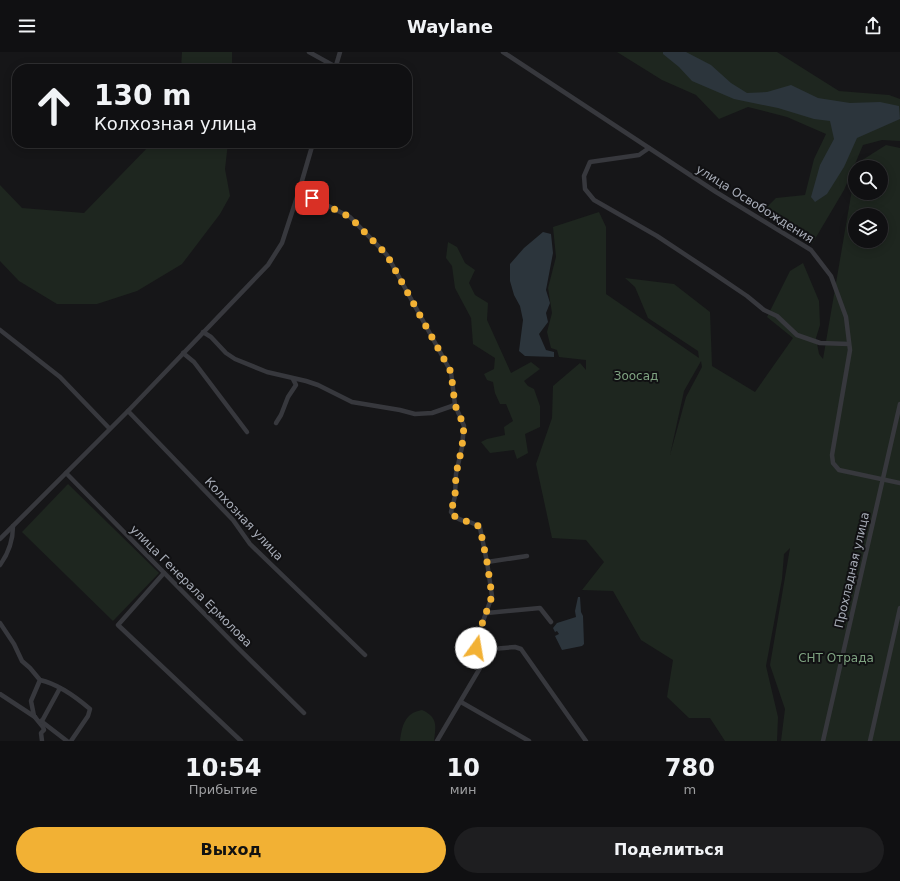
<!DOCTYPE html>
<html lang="ru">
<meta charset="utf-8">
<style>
:root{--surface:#101012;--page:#1e1e20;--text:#f1f3f6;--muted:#9c9d9f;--line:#303032;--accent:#f2b134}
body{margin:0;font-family:"DejaVu Sans",sans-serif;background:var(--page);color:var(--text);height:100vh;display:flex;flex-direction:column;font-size:15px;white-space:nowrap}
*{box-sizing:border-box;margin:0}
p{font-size:13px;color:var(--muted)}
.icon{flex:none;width:22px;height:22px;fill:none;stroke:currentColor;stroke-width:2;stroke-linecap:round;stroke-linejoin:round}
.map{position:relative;height:689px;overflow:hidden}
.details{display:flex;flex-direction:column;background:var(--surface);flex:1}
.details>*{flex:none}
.hud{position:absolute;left:12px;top:12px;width:400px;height:84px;border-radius:16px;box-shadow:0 2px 10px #0003,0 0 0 1px var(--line);background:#101012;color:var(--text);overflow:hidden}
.controls{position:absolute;left:848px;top:108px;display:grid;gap:8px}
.controls a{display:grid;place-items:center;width:40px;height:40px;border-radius:50%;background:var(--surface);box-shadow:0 2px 10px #0003,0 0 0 1px var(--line);font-size:20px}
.pin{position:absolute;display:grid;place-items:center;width:34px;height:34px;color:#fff;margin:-17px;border-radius:8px;box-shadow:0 2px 6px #0006}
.me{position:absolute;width:44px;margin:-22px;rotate:13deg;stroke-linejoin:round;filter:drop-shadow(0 0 3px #0008)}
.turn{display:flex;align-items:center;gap:14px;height:84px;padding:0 16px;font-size:18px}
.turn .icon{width:52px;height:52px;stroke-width:2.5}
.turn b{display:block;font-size:28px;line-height:34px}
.eta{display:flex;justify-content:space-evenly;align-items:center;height:68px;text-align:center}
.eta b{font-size:24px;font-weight:600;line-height:28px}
.cta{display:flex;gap:8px;margin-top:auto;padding:8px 16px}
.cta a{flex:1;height:46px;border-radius:24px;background:var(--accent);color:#111;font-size:16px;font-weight:600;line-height:46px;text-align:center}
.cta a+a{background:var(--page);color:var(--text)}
header{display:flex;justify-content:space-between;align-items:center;height:52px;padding:0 16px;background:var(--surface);font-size:18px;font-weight:600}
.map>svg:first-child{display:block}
</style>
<header><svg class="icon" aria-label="menu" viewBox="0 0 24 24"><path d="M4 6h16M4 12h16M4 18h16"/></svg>Waylane<svg class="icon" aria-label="share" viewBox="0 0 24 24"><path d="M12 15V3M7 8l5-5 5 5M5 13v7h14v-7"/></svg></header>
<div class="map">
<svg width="900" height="689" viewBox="0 0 900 689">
<rect width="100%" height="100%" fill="#161618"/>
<g fill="#1e261f" fill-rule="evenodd">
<polygon points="182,0 232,0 232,17 181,17"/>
<polygon points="617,0 777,0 839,39 889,43 900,47 900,89 882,88 863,93 844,138 812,192 760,162 776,146 805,143 814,107 826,82 787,65 748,55 719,67 696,43 662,28"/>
<polygon points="152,91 228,91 225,117 230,144 220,162 182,212 137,239 97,252 57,252 19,229 0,209 0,133 22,156 84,161"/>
<path d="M 886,93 L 900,96 L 900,689 L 781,689 L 785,657 L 770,613 L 790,496 L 784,502 L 782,527 L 766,614 L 778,665 L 777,689 L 725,689 L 710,666 L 689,666 L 667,645 L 673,608 L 641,588 L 613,539 L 582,538 L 604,510 L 586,488 L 552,486 L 536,412 L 552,366 L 553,334 L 580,311 L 586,318 L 586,308 L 559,305 L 557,298 L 551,296 L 547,280 L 552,261 L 548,236 L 556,205 L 553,175 L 599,160 L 606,175 L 606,242 L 699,306 L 698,299 L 648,266 L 635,235 L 625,226 L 674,232 L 710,260 L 712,314 L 755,340 L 793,286 L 767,265 L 790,219 L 803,211 L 819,249 L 820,273 L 816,286 L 819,302 L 823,307 L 855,120 L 855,141 L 881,141 L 881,115 L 856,115 L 856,112 ZM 855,163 L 881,163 L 881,189 L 855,189 ZM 701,309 L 702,315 L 686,345 L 670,403 L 684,339 Z"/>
<polygon points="448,190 457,195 465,211 475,218 469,231 475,243 488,251 487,268 511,321 531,310 540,317 524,329 528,334 534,337 540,354 540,375 525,382 528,401 517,407 514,398 490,401 481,390 487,387 505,383 504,375 513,369 506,352 500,352 495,341 493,330 487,328 484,322 494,317 495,306 473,292 471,266 455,236 452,214 446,206"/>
<polygon points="68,432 159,521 113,569 22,480"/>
<path d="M 422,658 C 438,665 436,674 434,689 L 400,689 C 402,673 405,661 422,658 Z"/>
</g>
<g fill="#2c353c">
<polygon points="663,0 686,0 711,13 731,31 747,41 767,40 791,33 818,46 850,51 880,50 899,54 900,67 857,86 844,115 827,142 815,150 811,145 820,113 834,87 830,69 814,67 778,56 734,47 692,29 679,15 663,2"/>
<polygon points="543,180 551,182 553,201 546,238 550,251 546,261 548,270 539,282 546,298 554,300 554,305 525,304 519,299 523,268 520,254 514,243 510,229 510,212 524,196"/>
<polygon points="578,545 580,545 581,560 583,564 584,592 582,594 562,598 555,584 559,582 557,579 555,580 553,576 557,571 576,565 575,559"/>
</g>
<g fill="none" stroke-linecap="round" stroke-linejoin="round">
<g stroke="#37383d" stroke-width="4.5">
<polyline points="309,0 336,15"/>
<polyline points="503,0 716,140 811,198 831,224 846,265 850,298 832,403 833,411 839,418 900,431"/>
<polyline points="335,17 340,0"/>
<polyline points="649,96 639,103 590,110 584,124 585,137 594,148 657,184 713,221 747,244 764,258 777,264 797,283 820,291 849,292"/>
<path d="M 299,139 L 350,165 L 387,203 L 451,320 L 455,353 L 464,374 L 462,395 L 456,422 L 455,444 L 451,460 C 460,473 471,466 480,476 L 487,510"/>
<polyline points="0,278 60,325 109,376"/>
<polyline points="203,280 211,285 226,301 235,307 267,320 306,329 318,333 352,350 400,358 415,362 432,361 455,353"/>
<polyline points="183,301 194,310 247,380"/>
<polyline points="128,359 233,468 250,492 365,603"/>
<polyline points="276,371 281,363 288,345 296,333 293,327"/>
<polyline points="66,421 238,596 304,661"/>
<polyline points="0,487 128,359 268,213 282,191 299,139 313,91"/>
<path d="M 0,513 C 8,502 13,488 13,474"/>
<polyline points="164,521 118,573 241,689"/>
<polyline points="487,561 540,556 551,570"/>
<polyline points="0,571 14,592 22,609 30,616 40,628 31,649 34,664 43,675 44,678 41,681 42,689"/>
<polyline points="485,605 492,597 515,595 521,597 586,689"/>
<path d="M 40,628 C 58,632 76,645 90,657 L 88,664 L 71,689"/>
<polyline points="0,642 35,665"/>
<polyline points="461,650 529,689"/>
<polyline points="41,669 67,689"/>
<polyline points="42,669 60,636"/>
<polyline points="437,689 483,611 485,605 476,597 476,589 492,544 487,510 527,504"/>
<polyline points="823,689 900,352"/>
<polyline points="870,689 900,556"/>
</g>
</g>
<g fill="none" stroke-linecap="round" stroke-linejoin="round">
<path stroke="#f2b134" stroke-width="7" stroke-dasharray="0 12.6" d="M 312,146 L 350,165 L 387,203 L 451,320 L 455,353 L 464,374 L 462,395 L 456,422 L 455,444 L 451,460 C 460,473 472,466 480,476 L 487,510 L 492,544 L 476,589 L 476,596"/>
</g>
<g text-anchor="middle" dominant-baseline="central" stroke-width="4" stroke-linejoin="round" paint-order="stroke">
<g font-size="12" fill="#a8adb8" stroke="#111113">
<text transform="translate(755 152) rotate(32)">улица Освобождения</text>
<text transform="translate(244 467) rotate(47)">Колхозная улица</text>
<text transform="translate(852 518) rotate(-77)">Прохладная улица</text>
<text transform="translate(191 534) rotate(45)">улица Генерала Ермолова</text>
</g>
<g font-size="12" fill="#7fa381" stroke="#111113">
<text x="636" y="324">Зоосад</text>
<text x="836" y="606">СНТ Отрада</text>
</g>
</g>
</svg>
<div class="controls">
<a><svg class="icon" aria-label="search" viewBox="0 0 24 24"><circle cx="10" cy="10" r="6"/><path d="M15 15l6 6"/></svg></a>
<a><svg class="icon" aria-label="layers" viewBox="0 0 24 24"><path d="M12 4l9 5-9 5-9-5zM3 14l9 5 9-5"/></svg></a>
</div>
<div class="pin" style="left:312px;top:146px;background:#d93025"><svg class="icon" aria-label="arrive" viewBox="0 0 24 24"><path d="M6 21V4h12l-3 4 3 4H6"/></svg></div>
<svg class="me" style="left:476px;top:596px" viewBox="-20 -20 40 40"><circle r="19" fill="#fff"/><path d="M0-13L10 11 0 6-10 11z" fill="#f2b134"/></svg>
<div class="hud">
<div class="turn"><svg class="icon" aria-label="ahead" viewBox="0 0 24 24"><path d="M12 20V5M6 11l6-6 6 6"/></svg><div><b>130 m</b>Колхозная улица</div></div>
</div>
</div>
<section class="details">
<div class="eta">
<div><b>10:54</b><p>Прибытие</p></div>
<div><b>10</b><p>мин</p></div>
<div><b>780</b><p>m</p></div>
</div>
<div class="cta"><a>Выход</a><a>Поделиться</a></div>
</section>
